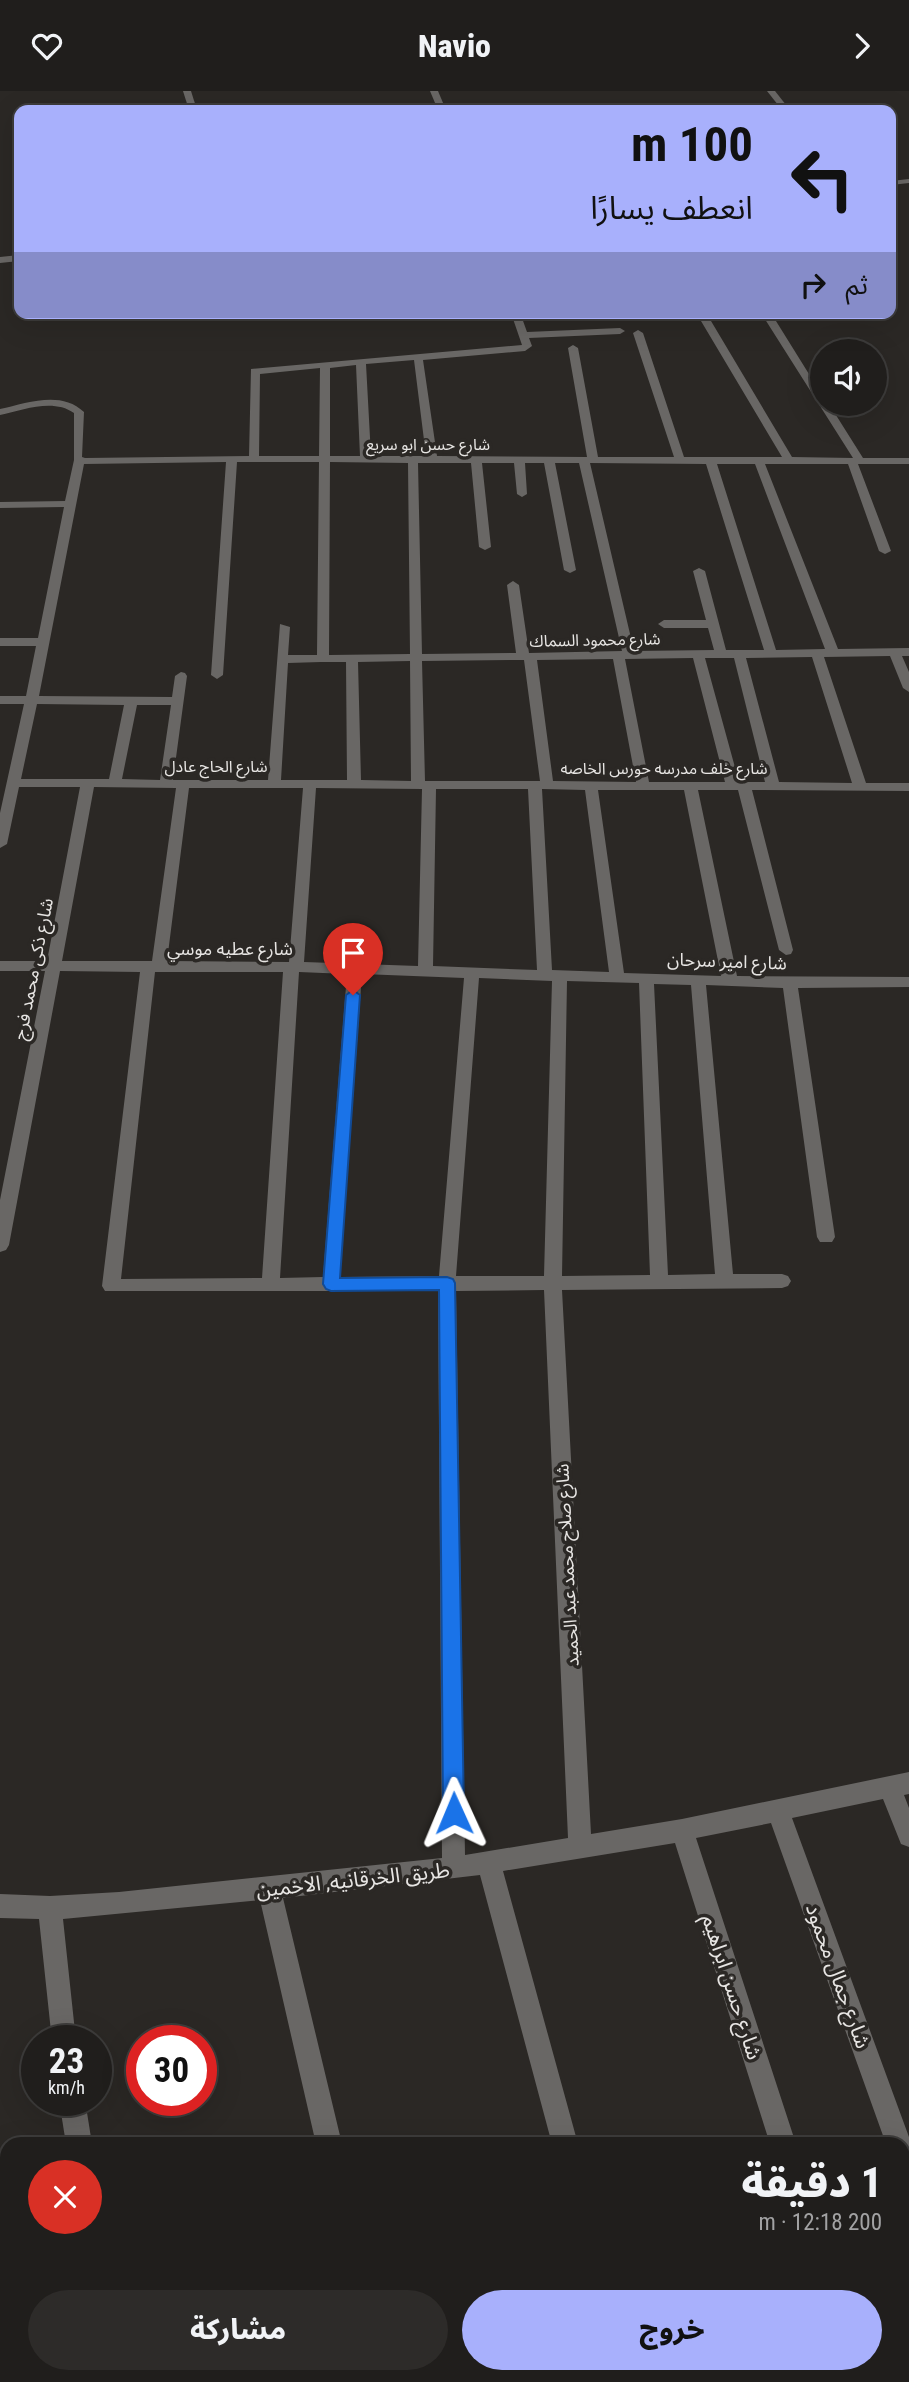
<!DOCTYPE html>
<html lang="ar">
<meta charset="utf-8">
<style>
:root{--surface:#201e1c;--page:#2d2b29;--text:#f1f3f6;--muted:#a2a2a3;--line:#3d3c3b;--accent:#a8b0fc}
body{margin:0;font-family:"Roboto Condensed","Noto Sans Arabic",sans-serif;background:var(--page);color:var(--text);direction:rtl;height:100vh;display:flex;flex-direction:column;font-size:26px;white-space:nowrap}
*{box-sizing:border-box;margin:0}
p{font-size:23px;color:var(--muted)}
.icon{flex:none;width:38px;height:38px;fill:none;stroke:currentColor;stroke-width:2;stroke-linecap:round;stroke-linejoin:round}
.map{position:relative;flex:1;overflow:hidden;direction:ltr}
.sheet{position:absolute;left:0px;top:2046px;width:910px;height:247px;display:flex;flex-direction:column;background:var(--surface);border-radius:21px 21px 0 0;box-shadow:0 7px 28px #0002,0 0 0 2px var(--line);direction:rtl}
.sheet>*{flex:none}
.guide{position:absolute;left:14px;top:14px;width:882px;height:214px;border-radius:14px;box-shadow:0 7px 28px #0002,0 0 0 2px var(--line);direction:rtl;background:#a8b0fc;color:#111;overflow:hidden}
.controls{position:absolute;left:810px;top:248px;display:grid;gap:14px}
.controls a{display:grid;place-items:center;width:77px;height:77px;border-radius:50%;background:var(--surface);box-shadow:0 7px 28px #0002,0 0 0 2px var(--line);font-size:35px}
.speed{position:absolute;left:21px;top:1934px;display:flex;gap:14px;font-size:35px;font-weight:700;text-align:center}
.speed>*{display:grid;place-content:center;width:91px;height:91px;border-radius:50%;background:var(--surface);box-shadow:0 7px 28px #0002,0 0 0 2px var(--line);line-height:1}
.speed small{font-size:18px;font-weight:400}
.speed .limit{border:10px solid #d22;background:#fff;color:#111}
.pin{position:absolute;display:grid;place-items:center;width:60px;height:60px;color:#fff;margin:-72px -30px;border-radius:50% 50% 50% 0;rotate:-45deg;box-shadow:0 0 7px #0007}
.pin .icon{rotate:45deg}
.me{position:absolute;width:77px;margin:-38px;rotate:359deg;stroke-linejoin:round;filter:drop-shadow(0 0 5px #0008)}
.turn{display:flex;align-items:center;gap:24px;height:147px;padding:0 28px;font-size:32px}
.turn .icon{width:91px;height:91px;stroke-width:2.5}
.turn b{display:block;font-size:49px;line-height:60px}
.then{display:flex;align-items:center;height:66px;padding:0 28px;background:#0003;gap:14px;font-size:26px}
.round{display:grid;place-items:center;flex:none;width:74px;height:74px;border-radius:37px;background:var(--page)}
.summary{display:flex;align-items:center;justify-content:space-between;height:119px;padding:0 28px}
h1{font-size:42px;font-weight:800;line-height:52px}
.button{display:flex;gap:14px;margin-top:auto;padding:14px 28px}
.button a{flex:1;height:80px;border-radius:42px;background:var(--accent);color:#111;font-size:28px;font-weight:800;line-height:80px;text-align:center}
.button a+a{background:var(--page);color:var(--text)}
header{display:flex;justify-content:space-between;align-items:center;height:91px;padding:0 28px;background:var(--surface);font-size:32px;font-weight:800}
.map>svg:first-child{display:block}
</style>
<header><svg class="icon" aria-label="forward" viewBox="0 0 24 24"><path d="M9 5l7 7-7 7"/></svg>Navio<svg class="icon" aria-label="heart" viewBox="0 0 24 24"><path d="M12 20l-8-8c-3-5 5-10 8-4 3-6 11-1 8 4z"/></svg></header>
<div class="map">
<svg width="909" height="2291" viewBox="0 0 909 2291">
<rect width="100%" height="100%" fill="#2b2825"/>
<g fill="none" stroke-linecap="round" stroke-linejoin="round">
<g fill="#696765" fill-rule="evenodd">
<polygon points="183,0 191,0 197,19 189,19"/>
<polygon points="430,0 438,0 446,19 438,19"/>
<polygon points="767,0 775,0 790,19 782,19"/>
<polygon points="909,88 909,92 891,94 891,90"/>
<polygon points="19,164 19,170 0,172 0,166"/>
<path d="M 511,222 L 557,222 L 522,227 L 527,241 L 620,237 L 625,240 L 620,243 L 529,247 L 532,255 L 525,260 L 423,269 L 437,365 L 587,366 L 568,257 L 573,254 L 578,257 L 598,366 L 674,366 L 633,242 L 638,239 L 643,242 L 684,366 L 782,366 L 701,230 L 706,227 L 711,230 L 792,366 L 853,367 L 761,222 L 771,222 L 822,304 L 822,313 L 829,313 L 863,367 L 909,367 L 909,373 L 858,373 L 891,460 L 885,463 L 879,460 L 848,373 L 765,373 L 838,558 L 909,557 L 909,565 L 902,565 L 909,581 L 909,601 L 903,597 L 890,565 L 824,566 L 866,692 L 909,692 L 909,700 L 752,699 L 793,859 L 791,863 L 786,864 L 779,859 L 738,699 L 698,699 L 737,885 L 909,886 L 909,896 L 798,897 L 835,1146 L 832,1151 L 820,1151 L 817,1146 L 783,897 L 706,894 L 733,1183 L 782,1183 L 788,1185 L 791,1190 L 788,1195 L 782,1197 L 562,1199 L 591,1743 L 682,1728 L 909,1681 L 909,1703 L 904,1704 L 909,1717 L 909,1756 L 901,1753 L 883,1708 L 792,1727 L 909,2046 L 909,2094 L 903,2091 L 903,2053 L 886,2053 L 771,1732 L 696,1747 L 796,2053 L 770,2053 L 675,1752 L 503,1780 L 578,2053 L 552,2053 L 480,1784 L 283,1807 L 342,2053 L 316,2053 L 260,1809 L 63,1828 L 76,1950 L 52,1950 L 39,1828 L 0,1827 L 0,1803 L 50,1805 L 119,1801 L 442,1767 L 438,1200 L 105,1200 L 102,1195 L 140,881 L 60,880 L 9,1154 L 6,1159 L 0,1161 L 0,1109 L 45,880 L 0,880 L 0,870 L 47,870 L 80,696 L 19,696 L 7,753 L 0,757 L 0,722 L 24,613 L 0,613 L 0,605 L 26,605 L 36,555 L 0,555 L 0,547 L 38,547 L 64,416 L 0,417 L 0,411 L 65,410 L 74,369 L 74,322 C 53,307 23,319 0,324 L 0,318 C 27,312 61,299 84,321 L 82,366 L 85,367 L 249,365 L 251,278 L 522,254 ZM 414,269 L 426,365 L 371,365 L 366,273 ZM 356,274 L 360,365 L 330,365 L 330,277 ZM 320,277 L 319,365 L 259,365 L 260,283 ZM 226,371 L 211,584 L 217,588 L 223,584 L 237,371 L 319,371 L 317,564 L 288,564 L 290,536 L 280,533 L 268,689 L 173,689 L 187,585 L 185,582 L 181,581 L 175,585 L 172,606 L 39,605 L 84,373 ZM 330,371 L 408,372 L 410,563 L 329,564 ZM 418,372 L 471,372 L 479,456 L 485,459 L 491,456 L 482,372 L 514,372 L 517,403 L 522,406 L 527,403 L 525,372 L 544,372 L 564,479 L 570,482 L 576,479 L 555,372 L 579,372 L 622,560 L 529,562 L 519,494 L 513,490 L 507,494 L 516,562 L 422,563 ZM 590,372 L 706,373 L 764,559 L 726,559 L 705,480 L 699,477 L 693,480 L 706,529 L 664,529 L 658,533 L 664,537 L 708,537 L 714,559 L 634,560 ZM 717,373 L 755,373 L 825,558 L 776,559 ZM 812,566 L 852,692 L 779,691 L 746,567 ZM 693,567 L 725,691 L 649,691 L 625,568 ZM 705,567 L 734,567 L 765,691 L 739,691 ZM 613,568 L 636,691 L 553,690 L 537,569 ZM 520,569 L 524,569 L 540,690 L 425,690 L 422,570 ZM 410,570 L 411,690 L 361,689 L 358,571 ZM 321,571 L 346,571 L 347,689 L 281,689 L 288,572 ZM 37,613 L 124,614 L 109,688 L 21,688 ZM 137,614 L 171,614 L 160,689 L 122,688 ZM 94,696 L 176,697 L 152,870 L 62,870 ZM 189,697 L 303,697 L 289,871 L 167,870 ZM 316,697 L 422,698 L 418,875 L 304,871 ZM 436,698 L 528,698 L 537,879 L 433,875 ZM 542,698 L 585,699 L 609,881 L 552,879 ZM 598,699 L 684,699 L 721,885 L 624,882 ZM 155,881 L 283,881 L 262,1187 L 121,1188 ZM 299,881 L 347,883 L 323,1186 L 280,1187 ZM 362,883 L 464,887 L 439,1185 L 340,1186 ZM 479,887 L 552,890 L 544,1185 L 456,1185 ZM 567,890 L 639,892 L 650,1184 L 562,1185 ZM 654,893 L 691,894 L 715,1183 L 668,1184 ZM 544,1199 L 568,1747 L 465,1764 L 456,1200 Z"/>
<polygon points="59,2009 85,2009 92,2053 66,2053"/>
<polygon points="102,2286 130,2286 131,2291 103,2291"/>
<polygon points="370,2286 398,2286 400,2291 372,2291"/>
<polygon points="614,2286 642,2286 644,2291 616,2291"/>
<polygon points="845,2286 873,2286 874,2291 846,2291"/>
</g>
</g>
<polygon fill="#1a73e8" stroke="#114b97" stroke-width="2" points="353,899 360,904 340,1187 447,1186 453,1188 455,1192 464,1722 461,1729 454,1732 446,1729 443,1722 439,1199 331,1200 326,1198 323,1193 346,904"/>
<g text-anchor="middle" dominant-baseline="central" stroke-width="7" stroke-linejoin="round" paint-order="stroke">
<g font-size="16" fill="#e7e5e3" stroke="#2b2825">
<text x="428" y="353">شارع حسن ابو سريع</text>
<text transform="translate(595 549) rotate(-1)">شارع محمود السماك</text>
<text x="216" y="675">شارع الحاج عادل</text>
<text x="664" y="677">شارع خلف مدرسه حورس الخاصه</text>
</g>
<g font-size="18" fill="#e7e5e3" stroke="#2b2825">
<text x="230" y="857">شارع عطيه موسي</text>
<text transform="translate(727 870) rotate(2)">شارع امير سرحان</text>
<text transform="translate(33 878) rotate(-79)">شارع ذكى محمد فرج</text>
<text transform="translate(567 1474) rotate(-93)">شارع صلاح محمد عبد الحميد</text>
</g>
<g font-size="21" fill="#e7e5e3" stroke="#2b2825">
<text transform="translate(353 1789) rotate(-6)">طريق الخرقانيه, الاخمين</text>
<text transform="translate(838 1885) rotate(70)">شارع جمال محمود</text>
<text transform="translate(732 1896) rotate(72)">شارع حسن ابراهيم</text>
</g>
</g>
</svg>
<div class="controls">
<a><svg class="icon" aria-label="sound" viewBox="0 0 24 24"><path d="M4 9h4l5-4v14l-5-4H4zM17 9q2 3 0 6"/></svg></a>
</div>
<div class="speed"><div>23<small>km/h</small></div><div class="limit">30</div></div>
<div class="pin" style="left:353px;top:904px;background:#d93025"><svg class="icon" aria-label="arrive" viewBox="0 0 24 24"><path d="M6 21V4h12l-3 4 3 4H6"/></svg></div>
<svg class="me" style="left:454px;top:1722px" viewBox="-20 -20 40 40"><path d="M0-17L14 15 0 8-14 15z" fill="#1a73e8" stroke="#fff" stroke-width="4"/></svg>
<div class="guide">
<div class="turn"><svg class="icon" aria-label="left" viewBox="0 0 24 24"><path d="M17 20v-9H6M10 6l-5 5 5 5"/></svg><div><b>100 m</b>انعطف يسارًا</div></div>
<div class="then">ثم<svg class="icon" aria-label="right" viewBox="0 0 24 24"><path d="M7 20v-9h11M14 6l5 5-5 5"/></svg></div>
</div>
<section class="sheet">
<div class="summary"><div><h1>1 دقيقة</h1><p>200 m · 12:18</p></div><a class="round" style="background:#d93025;color:#fff"><svg class="icon" aria-label="close" viewBox="0 0 24 24"><path d="M6 6l12 12M18 6L6 18"/></svg></a></div>
<div class="button"><a>خروج</a><a>مشاركة</a></div>
</section>
</div>
